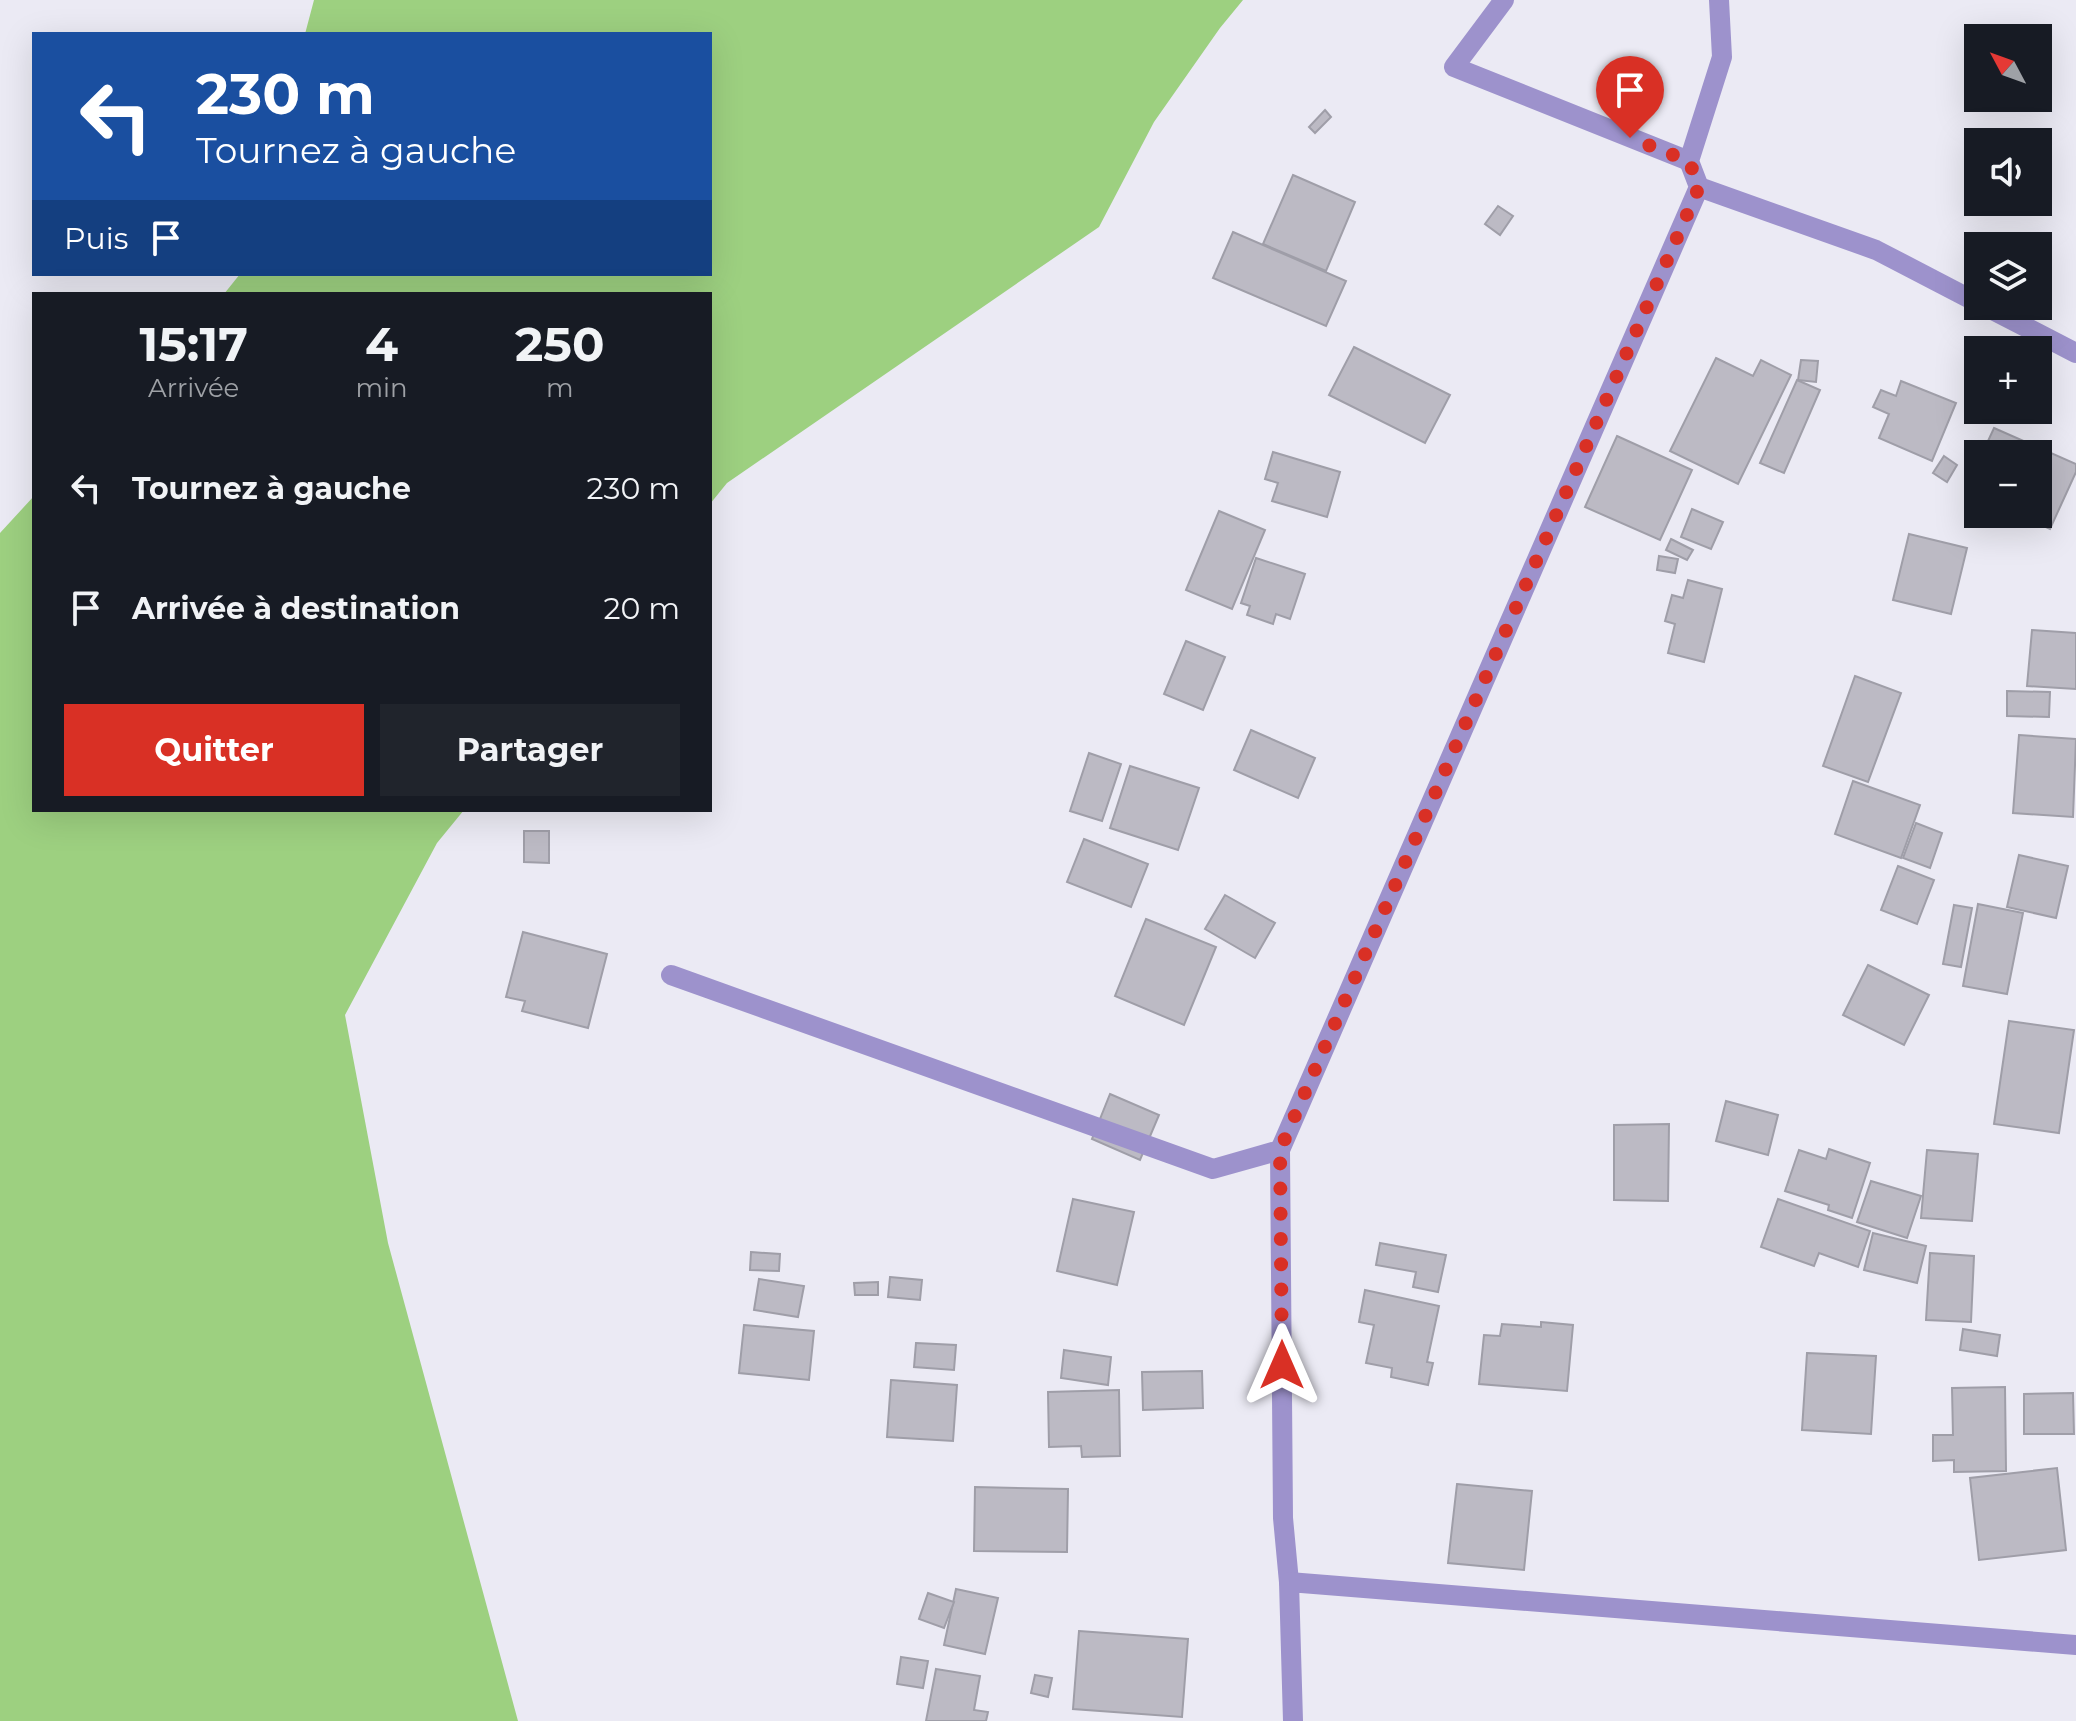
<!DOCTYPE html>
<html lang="fr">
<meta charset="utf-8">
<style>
:root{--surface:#171b24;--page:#20242c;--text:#f1f3f6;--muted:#9ea1a6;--accent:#d93025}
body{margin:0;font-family:Montserrat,sans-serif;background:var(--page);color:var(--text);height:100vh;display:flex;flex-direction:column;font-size:30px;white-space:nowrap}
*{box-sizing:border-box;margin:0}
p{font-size:26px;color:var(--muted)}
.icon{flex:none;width:44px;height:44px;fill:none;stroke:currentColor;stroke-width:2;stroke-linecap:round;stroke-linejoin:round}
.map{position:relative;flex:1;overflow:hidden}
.drawer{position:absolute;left:32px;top:292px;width:680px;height:520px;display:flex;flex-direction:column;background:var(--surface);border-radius:0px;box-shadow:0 8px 32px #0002}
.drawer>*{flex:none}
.banner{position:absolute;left:32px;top:32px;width:680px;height:244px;border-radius:0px;box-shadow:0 8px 32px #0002;background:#1a4fa0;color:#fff;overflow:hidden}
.needle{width:52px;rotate:311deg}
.controls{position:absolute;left:1964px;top:24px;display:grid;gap:16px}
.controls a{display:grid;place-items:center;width:88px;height:88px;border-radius:0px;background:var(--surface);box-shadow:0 8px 32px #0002;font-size:40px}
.pin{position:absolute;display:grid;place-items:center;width:68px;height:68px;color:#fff;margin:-82px -34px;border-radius:50% 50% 50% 0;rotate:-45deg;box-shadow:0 0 8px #0007}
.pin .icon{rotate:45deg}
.me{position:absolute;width:88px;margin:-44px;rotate:0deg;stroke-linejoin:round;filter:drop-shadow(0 0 6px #0008)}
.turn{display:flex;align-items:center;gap:28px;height:168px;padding:0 32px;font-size:36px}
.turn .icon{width:104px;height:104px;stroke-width:2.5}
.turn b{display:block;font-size:56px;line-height:68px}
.then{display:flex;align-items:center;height:76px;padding:0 32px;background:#0003;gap:16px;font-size:30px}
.eta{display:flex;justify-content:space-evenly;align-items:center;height:136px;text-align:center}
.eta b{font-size:48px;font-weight:700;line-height:56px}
.primary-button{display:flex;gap:16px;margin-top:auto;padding:16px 32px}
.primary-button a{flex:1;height:92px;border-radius:0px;background:var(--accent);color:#fff;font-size:32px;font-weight:700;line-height:92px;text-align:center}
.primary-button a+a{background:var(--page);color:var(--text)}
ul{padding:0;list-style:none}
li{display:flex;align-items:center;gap:24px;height:120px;padding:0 32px}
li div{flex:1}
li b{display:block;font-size:30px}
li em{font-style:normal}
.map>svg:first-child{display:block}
</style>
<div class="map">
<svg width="2076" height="1721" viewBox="0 0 2076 1721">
<rect width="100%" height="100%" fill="#ebeaf4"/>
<g fill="#9dd080">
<polygon points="314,0 1243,0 1220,28 1154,122 1099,227 727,483 710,504 710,294 224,294 240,274 710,274 710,34 305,34"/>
<polygon points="34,496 34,810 464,810 437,843 345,1015 388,1243 518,1721 0,1721 0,533"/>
</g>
<g fill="#bcbac4" stroke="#9f9ea8" stroke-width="2">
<polygon points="1325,110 1331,117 1315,133 1309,127"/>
<polygon points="1293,175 1355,202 1326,271 1263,244"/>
<polygon points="1498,206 1513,216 1500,235 1485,224"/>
<polygon points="1233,232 1346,281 1326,326 1213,278"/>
<polygon points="1354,347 1450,395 1425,443 1329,395"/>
<polygon points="1716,358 1753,376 1761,360 1791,375 1738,484 1670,451"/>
<polygon points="1801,360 1818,361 1816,382 1798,380"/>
<polygon points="1797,380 1820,390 1784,473 1760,463"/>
<polygon points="1901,381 1956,403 1932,461 1879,438 1889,414 1873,407 1881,390 1896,396"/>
<polygon points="1994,428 2076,464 2076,472 2050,529 2017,514 2038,514 2038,454 1982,454"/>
<polygon points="1617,436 1692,470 1660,540 1585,507"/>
<polygon points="1273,452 1340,472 1327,517 1272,501 1278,483 1265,479"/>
<polygon points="1944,456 1957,465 1947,482 1933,473"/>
<polygon points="1978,464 1978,496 1966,491"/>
<polygon points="1692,509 1723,522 1711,549 1681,537"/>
<polygon points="1219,511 1265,530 1232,609 1186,590"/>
<polygon points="1909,534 1967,548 1951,614 1893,600"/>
<polygon points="1671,539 1693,550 1687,560 1666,550"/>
<polygon points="1659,556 1678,559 1675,573 1657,570"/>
<polygon points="1256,558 1305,574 1290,619 1276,614 1273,624 1247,615 1250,606 1241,603"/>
<polygon points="1688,580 1722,589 1704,662 1668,653 1675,624 1665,621 1672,595 1683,598"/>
<polygon points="2032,630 2076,633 2076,689 2027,686"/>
<polygon points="1186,641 1225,657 1203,710 1164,694"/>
<polygon points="1855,676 1901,693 1868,782 1823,766"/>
<polygon points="2007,691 2050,692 2049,717 2007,716"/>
<polygon points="1251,730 1315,758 1298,798 1234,770"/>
<polygon points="2019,735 2076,739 2073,817 2013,813"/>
<polygon points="1089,753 1121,764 1102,821 1070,811"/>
<polygon points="1130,766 1199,788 1178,850 1110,828"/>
<polygon points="1853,781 1920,805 1901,858 1835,834"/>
<polygon points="1916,823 1942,833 1930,868 1903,858"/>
<polygon points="524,831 549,831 549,863 524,862"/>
<polygon points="1084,839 1148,864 1131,907 1067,882"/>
<polygon points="2019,855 2068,866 2056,918 2007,907"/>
<polygon points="1898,866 1934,880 1917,924 1881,910"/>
<polygon points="1225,895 1275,923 1255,958 1205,929"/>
<polygon points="1978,904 2023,913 2007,994 1963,986"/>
<polygon points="1954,905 1972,908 1961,967 1943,964"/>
<polygon points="1146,919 1216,947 1184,1025 1115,996"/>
<polygon points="523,932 607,954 588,1028 522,1011 525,1001 506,997"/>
<polygon points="1868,965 1929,995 1904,1045 1843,1015"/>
<polygon points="2009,1021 2074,1030 2059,1133 1994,1124"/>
<polygon points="1110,1094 1159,1115 1140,1160 1092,1139"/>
<polygon points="1726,1101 1778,1115 1768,1155 1716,1141"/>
<polygon points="1669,1124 1668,1201 1614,1200 1614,1125"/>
<polygon points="1829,1149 1870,1163 1852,1218 1828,1210 1829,1205 1785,1191 1799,1150 1826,1159"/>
<polygon points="1927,1150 1978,1154 1972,1221 1921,1218"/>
<polygon points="1871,1181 1921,1196 1907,1238 1857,1222"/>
<polygon points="1073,1199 1134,1212 1117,1285 1057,1271"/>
<polygon points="1778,1199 1870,1231 1858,1267 1819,1253 1814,1266 1761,1247"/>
<polygon points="1873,1233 1926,1246 1917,1283 1864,1270"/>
<polygon points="1380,1243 1446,1255 1438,1292 1413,1287 1416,1272 1376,1265"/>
<polygon points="751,1252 780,1254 779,1271 750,1270"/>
<polygon points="1930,1253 1974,1256 1971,1322 1926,1320"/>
<polygon points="890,1277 922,1280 920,1300 888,1297"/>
<polygon points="759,1279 804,1286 798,1317 754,1310"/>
<polygon points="878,1282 878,1295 855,1295 854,1283"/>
<polygon points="1365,1290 1439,1306 1427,1362 1433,1363 1428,1385 1391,1377 1392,1368 1366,1363 1374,1325 1359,1322"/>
<polygon points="1541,1322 1573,1325 1567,1391 1479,1384 1484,1335 1500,1336 1502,1324 1541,1327"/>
<polygon points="744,1325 814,1331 809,1380 739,1373"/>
<polygon points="1963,1329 2000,1335 1997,1356 1960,1350"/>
<polygon points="916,1343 956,1345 954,1370 914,1367"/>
<polygon points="1064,1350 1111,1357 1108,1385 1061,1378"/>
<polygon points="1807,1353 1876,1356 1871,1434 1802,1430"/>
<polygon points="1202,1371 1203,1408 1143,1410 1142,1372"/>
<polygon points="891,1380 957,1385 953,1441 887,1437"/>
<polygon points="2005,1387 2006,1471 1954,1472 1954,1460 1933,1461 1933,1435 1953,1435 1952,1388"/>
<polygon points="1119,1390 1120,1456 1082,1457 1081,1446 1049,1447 1048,1392"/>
<polygon points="2073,1393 2074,1434 2024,1434 2024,1394"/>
<polygon points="2057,1468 2066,1550 1979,1560 1970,1478"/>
<polygon points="1457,1484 1532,1491 1524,1570 1448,1563"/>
<polygon points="975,1487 1068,1489 1067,1552 974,1551"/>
<polygon points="956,1589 998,1598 985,1654 944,1645"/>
<polygon points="928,1593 954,1602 944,1628 919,1619"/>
<polygon points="1079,1631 1188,1639 1182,1717 1073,1709"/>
<polygon points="901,1657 928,1661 923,1688 897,1684"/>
<polygon points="936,1669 980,1676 974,1710 988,1712 986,1721 926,1721"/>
<polygon points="1035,1675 1052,1678 1048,1697 1031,1693"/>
</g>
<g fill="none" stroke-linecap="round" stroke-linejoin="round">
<g stroke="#9d92cc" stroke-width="20">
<polyline points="1504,0 1454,67 1689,161"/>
<polyline points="1699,187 1876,250 1978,303"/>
<polyline points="1985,306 2076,353"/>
<polyline points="671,975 1213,1169 1280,1150"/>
<polyline points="1289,1582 1283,1518 1280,1150 1699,187 1689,161 1722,57 1719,0"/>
<polyline points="1293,1721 1289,1582 2076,1645"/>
</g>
</g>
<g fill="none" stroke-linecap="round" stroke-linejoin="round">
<polyline stroke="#d93025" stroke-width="14" stroke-dasharray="0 25.2" points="1282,1365 1280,1150 1699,187 1689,161 1630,138"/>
</g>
</svg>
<div class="controls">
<a><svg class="needle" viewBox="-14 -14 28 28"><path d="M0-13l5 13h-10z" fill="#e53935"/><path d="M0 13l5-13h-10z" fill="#9ea1a6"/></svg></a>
<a><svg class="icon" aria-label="sound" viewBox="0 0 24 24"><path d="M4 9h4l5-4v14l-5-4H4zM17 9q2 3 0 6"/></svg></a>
<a><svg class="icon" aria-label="layers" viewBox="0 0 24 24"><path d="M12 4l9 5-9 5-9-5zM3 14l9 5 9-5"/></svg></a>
<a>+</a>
<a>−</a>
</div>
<div class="pin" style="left:1630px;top:138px;background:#d93025"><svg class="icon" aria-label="arrive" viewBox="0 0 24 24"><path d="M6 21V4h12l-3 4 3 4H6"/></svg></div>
<svg class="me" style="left:1282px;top:1365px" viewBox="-20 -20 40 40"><path d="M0-17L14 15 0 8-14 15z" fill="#d93025" stroke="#fff" stroke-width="4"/></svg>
<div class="banner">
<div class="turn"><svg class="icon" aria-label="left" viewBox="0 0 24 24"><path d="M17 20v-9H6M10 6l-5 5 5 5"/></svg><div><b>230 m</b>Tournez à gauche</div></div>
<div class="then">Puis<svg class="icon" aria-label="arrive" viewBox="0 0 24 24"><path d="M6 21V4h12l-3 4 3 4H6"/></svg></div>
</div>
<section class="drawer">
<div class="eta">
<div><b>15:17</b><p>Arrivée</p></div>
<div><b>4</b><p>min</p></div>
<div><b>250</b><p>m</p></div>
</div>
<ul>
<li><svg class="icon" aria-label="left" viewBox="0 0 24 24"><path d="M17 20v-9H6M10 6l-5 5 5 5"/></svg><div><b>Tournez à gauche</b></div><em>230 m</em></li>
<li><svg class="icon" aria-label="arrive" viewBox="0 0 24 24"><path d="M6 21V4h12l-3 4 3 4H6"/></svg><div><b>Arrivée à destination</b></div><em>20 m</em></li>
</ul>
<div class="primary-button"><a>Quitter</a><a>Partager</a></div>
</section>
</div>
